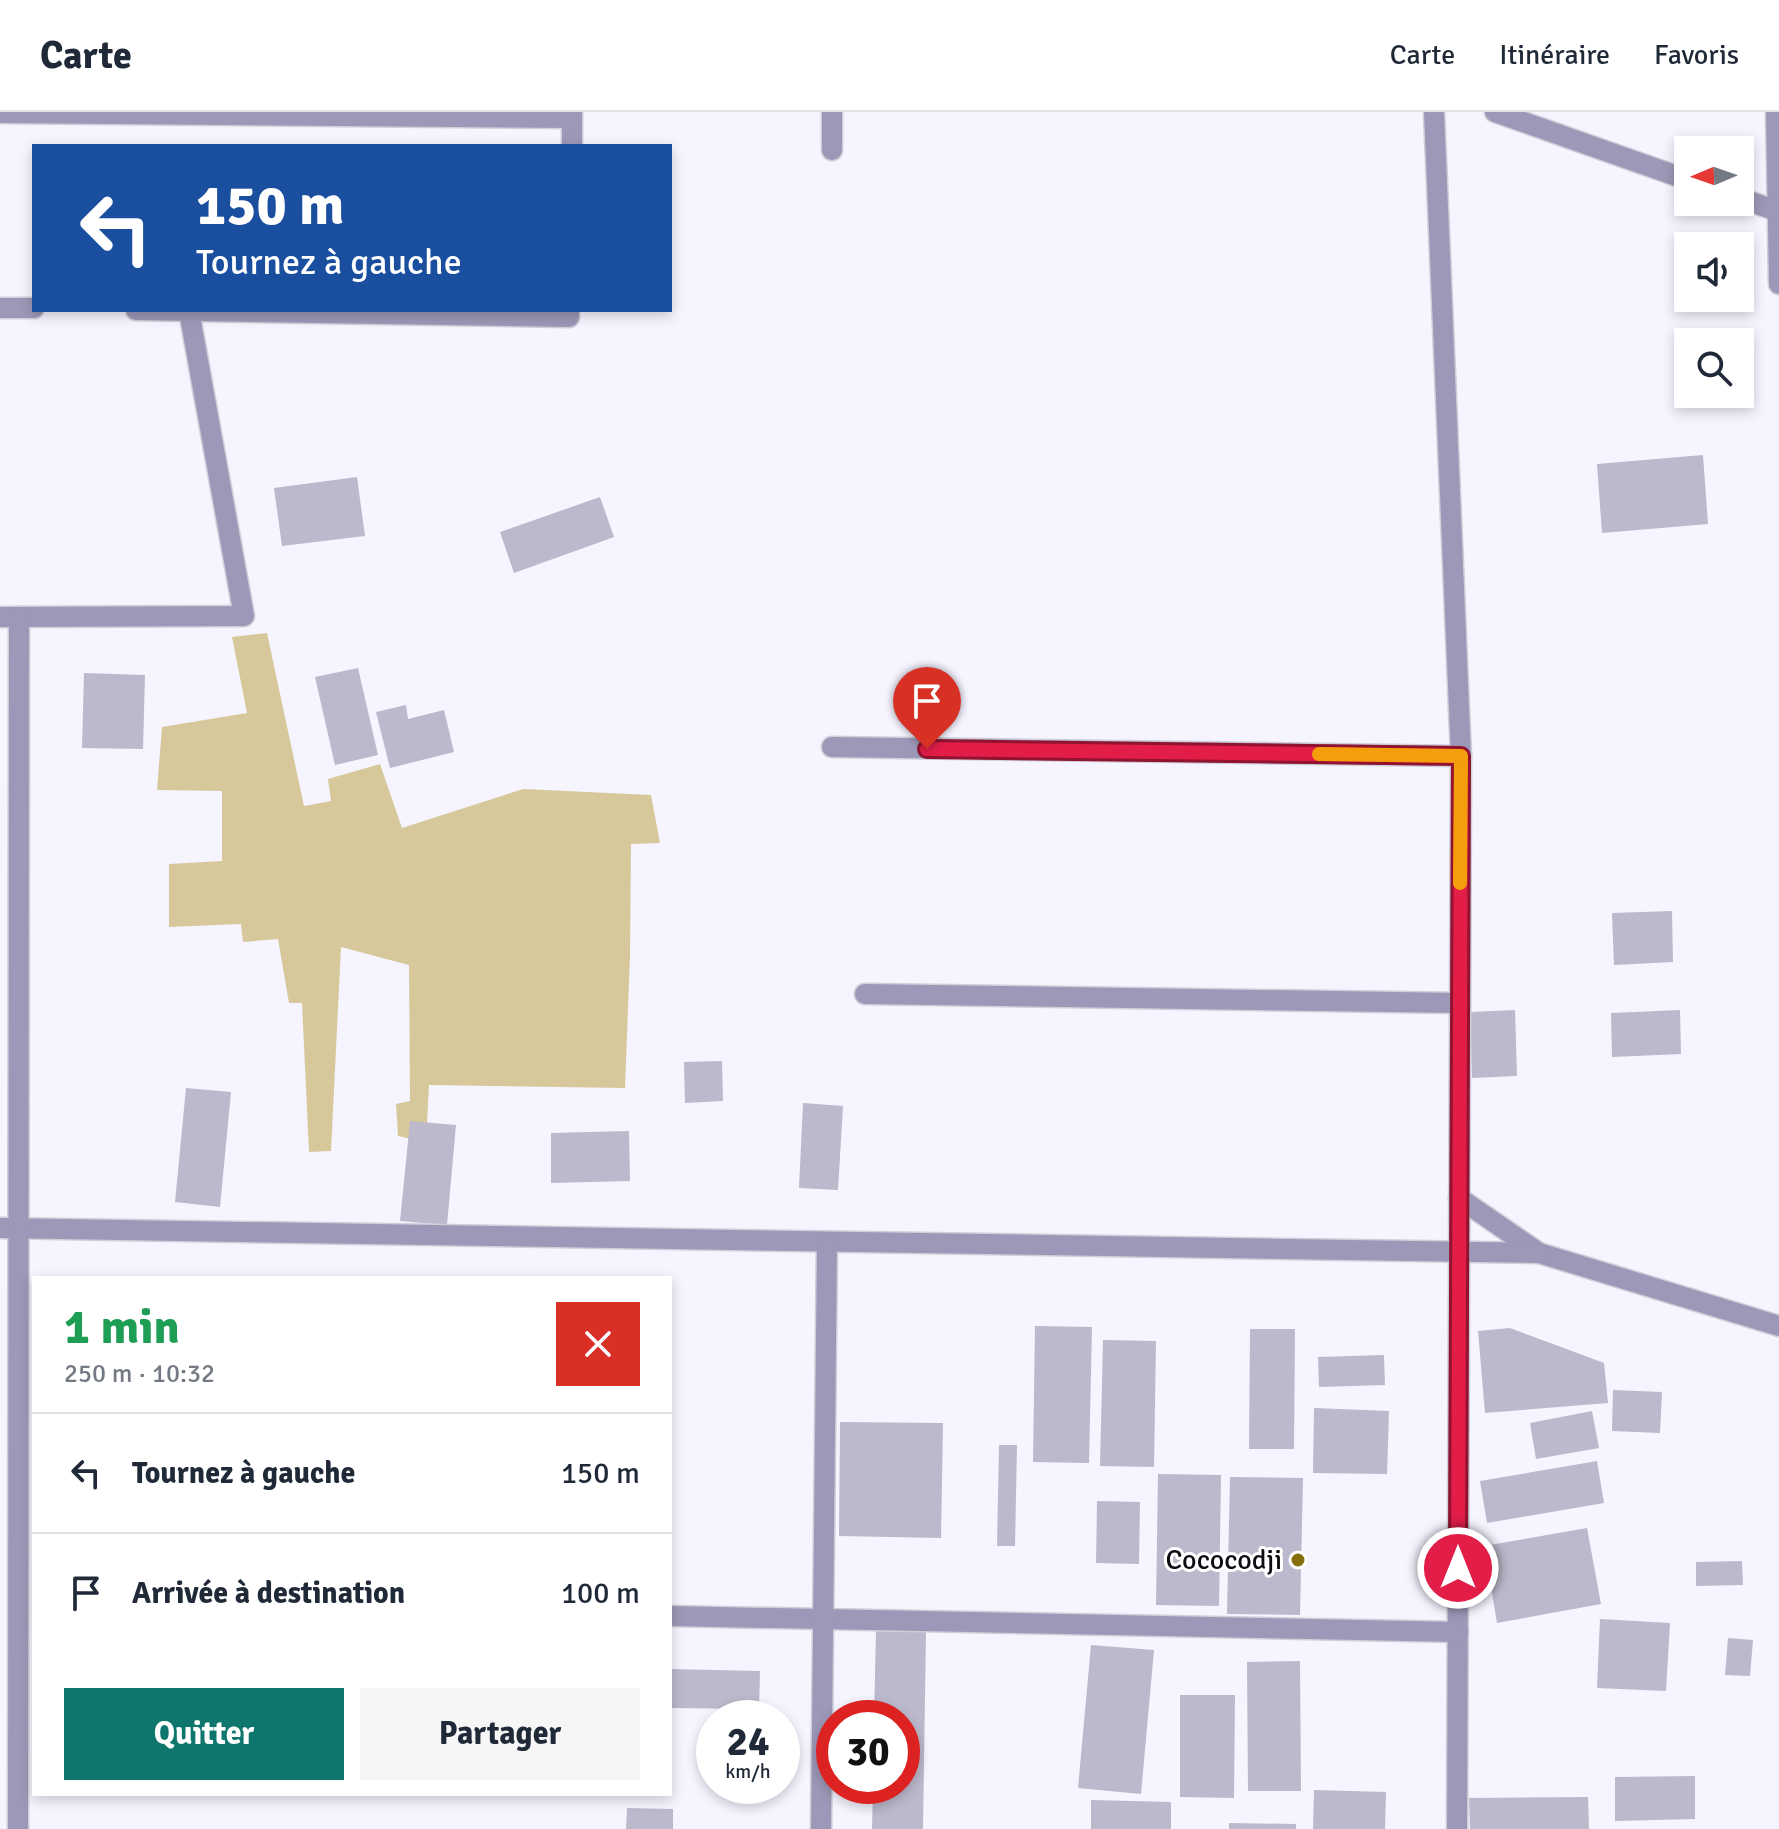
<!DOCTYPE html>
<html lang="fr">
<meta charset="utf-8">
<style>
:root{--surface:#fff;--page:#f6f6f7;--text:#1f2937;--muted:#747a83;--line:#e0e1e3;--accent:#0f766e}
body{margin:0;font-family:Signika,sans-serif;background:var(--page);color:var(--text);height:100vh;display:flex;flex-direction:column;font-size:30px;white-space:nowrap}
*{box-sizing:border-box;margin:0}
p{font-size:26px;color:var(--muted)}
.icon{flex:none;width:44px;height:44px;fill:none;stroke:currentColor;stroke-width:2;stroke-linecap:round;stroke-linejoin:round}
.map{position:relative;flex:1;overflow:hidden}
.details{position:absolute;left:32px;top:1164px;width:640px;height:520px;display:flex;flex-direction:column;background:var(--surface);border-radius:0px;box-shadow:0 4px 12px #0003}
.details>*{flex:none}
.guide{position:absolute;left:32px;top:32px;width:640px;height:168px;border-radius:0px;box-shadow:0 4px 12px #0003;background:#1a4fa0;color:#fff;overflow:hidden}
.needle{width:52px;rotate:268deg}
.tools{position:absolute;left:1674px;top:24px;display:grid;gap:16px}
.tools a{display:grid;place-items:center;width:80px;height:80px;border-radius:0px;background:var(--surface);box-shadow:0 4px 12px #0003;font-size:40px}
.speed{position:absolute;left:696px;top:1588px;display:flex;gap:16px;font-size:40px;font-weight:700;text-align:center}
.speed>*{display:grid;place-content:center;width:104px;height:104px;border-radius:50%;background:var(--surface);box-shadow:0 4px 12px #0003;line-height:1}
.speed small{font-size:20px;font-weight:400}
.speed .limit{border:12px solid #d22;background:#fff;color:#111}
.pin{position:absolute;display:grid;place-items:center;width:68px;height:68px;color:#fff;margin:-82px -34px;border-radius:50% 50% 50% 0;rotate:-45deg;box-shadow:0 0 8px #0007}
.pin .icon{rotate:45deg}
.me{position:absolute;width:88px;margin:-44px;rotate:0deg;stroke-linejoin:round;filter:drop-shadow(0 0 6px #0008)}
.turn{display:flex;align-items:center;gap:28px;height:168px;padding:0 32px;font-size:36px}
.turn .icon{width:104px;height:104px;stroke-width:2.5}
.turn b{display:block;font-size:56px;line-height:68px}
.round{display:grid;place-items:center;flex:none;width:84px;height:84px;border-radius:0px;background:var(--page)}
.summary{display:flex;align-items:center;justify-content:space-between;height:136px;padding:0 32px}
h1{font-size:48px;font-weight:700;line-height:60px;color:#1e9e55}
.primary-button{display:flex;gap:16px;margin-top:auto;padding:16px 32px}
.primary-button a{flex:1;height:92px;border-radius:0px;background:var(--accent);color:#fff;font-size:32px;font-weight:700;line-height:92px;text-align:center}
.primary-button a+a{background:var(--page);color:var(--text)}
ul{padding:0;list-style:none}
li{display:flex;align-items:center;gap:24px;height:120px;padding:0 32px;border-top:2px solid var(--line)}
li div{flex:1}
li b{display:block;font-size:30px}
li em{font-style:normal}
header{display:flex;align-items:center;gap:48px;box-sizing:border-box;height:112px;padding:0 40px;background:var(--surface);border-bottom:2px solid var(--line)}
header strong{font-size:38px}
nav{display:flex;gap:44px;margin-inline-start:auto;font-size:28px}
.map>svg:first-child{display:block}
</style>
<header>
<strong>Carte</strong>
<nav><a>Carte</a><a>Itinéraire</a><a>Favoris</a></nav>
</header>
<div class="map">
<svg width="1779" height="1717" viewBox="0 0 1779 1717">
<rect width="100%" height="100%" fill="#f5f4ff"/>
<polygon fill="#d7c89b" points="267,521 304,694 331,689 328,667 380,652 402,716 523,677 651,683 660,731 631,732 630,844 625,976 429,973 426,1030 398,1024 396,992 410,989 409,853 341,835 331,1039 309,1040 302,891 289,891 278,827 243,830 241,812 169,815 169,752 222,749 222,679 157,678 162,615 247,601 232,525"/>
<g fill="#bbb9cb">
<polygon points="1703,343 1708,412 1602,421 1597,352"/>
<polygon points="357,365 365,424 282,434 274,376"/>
<polygon points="600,385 614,425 514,461 500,420"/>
<polygon points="358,556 378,643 335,653 315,565"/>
<polygon points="84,561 145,563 143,637 82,636"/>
<polygon points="406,593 408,607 444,598 454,640 390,656 376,600"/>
<polygon points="1672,799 1673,850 1614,853 1612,801"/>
<polygon points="1515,898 1517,964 1472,966 1470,900"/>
<polygon points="1680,898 1681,942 1612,945 1611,901"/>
<polygon points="722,949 723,989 685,991 684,950"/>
<polygon points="186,976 231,980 220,1095 175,1090"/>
<polygon points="803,991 843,994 838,1078 799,1076"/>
<polygon points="410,1009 456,1013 447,1113 400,1109"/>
<polygon points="629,1019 630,1069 551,1071 551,1021"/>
<polygon points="1035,1214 1092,1215 1089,1351 1033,1350"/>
<polygon points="1510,1216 1604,1251 1608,1291 1485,1301 1478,1219"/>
<polygon points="1250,1217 1295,1217 1294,1337 1249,1337"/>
<polygon points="1103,1228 1156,1229 1154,1355 1100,1354"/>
<polygon points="1384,1243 1385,1273 1319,1275 1318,1245"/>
<polygon points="1613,1278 1662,1280 1660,1321 1612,1319"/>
<polygon points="1314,1296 1389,1299 1387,1362 1313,1361"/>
<polygon points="1592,1299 1599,1336 1536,1347 1530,1311"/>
<polygon points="840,1310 943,1311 941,1426 839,1424"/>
<polygon points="999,1333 1017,1333 1015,1434 997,1434"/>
<polygon points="1597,1349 1604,1391 1487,1411 1480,1369"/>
<polygon points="1158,1362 1221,1363 1219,1494 1156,1493"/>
<polygon points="1230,1365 1303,1366 1300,1503 1227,1502"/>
<polygon points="1097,1389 1140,1390 1139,1452 1096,1451"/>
<polygon points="1587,1416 1601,1492 1497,1511 1484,1434"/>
<polygon points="1742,1449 1743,1473 1696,1474 1696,1450"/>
<polygon points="1600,1507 1670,1511 1666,1579 1597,1576"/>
<polygon points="876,1519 926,1520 923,1717 872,1717 873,1674 902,1674 902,1606 874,1606"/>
<polygon points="1728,1526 1753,1528 1750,1564 1725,1563"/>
<polygon points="1091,1533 1154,1538 1141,1682 1078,1676"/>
<polygon points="1300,1549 1301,1679 1248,1679 1247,1550"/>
<polygon points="670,1557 760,1559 759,1597 670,1596"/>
<polygon points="1180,1583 1235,1583 1234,1686 1180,1685"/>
<polygon points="1695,1664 1695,1707 1615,1709 1615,1665"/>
<polygon points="1314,1678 1386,1680 1385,1717 1313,1717"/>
<polygon points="1588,1685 1589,1717 1470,1717 1469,1686"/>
<polygon points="1091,1688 1171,1690 1171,1717 1091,1717"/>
<polygon points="627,1696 673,1697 673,1717 626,1717"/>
<polygon points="1229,1711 1296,1712 1296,1717 1229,1717"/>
</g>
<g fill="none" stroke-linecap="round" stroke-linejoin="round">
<defs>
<g id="minor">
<polyline points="1434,0 1461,644 1457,1717"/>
<polyline points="1495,0 1688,68"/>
<polyline points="1776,0 1779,172"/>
<polyline points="0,1 572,6"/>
<polyline points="572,34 572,0"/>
<polyline points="832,38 832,0"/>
<polyline points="1740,86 1777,99"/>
<polyline points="0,196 34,196"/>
<polyline points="136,198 569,205 569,198"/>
<polyline points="0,505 244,504 189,199"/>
<polyline points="832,635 1461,644"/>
<polyline points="865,882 1460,891"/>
<polyline points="1459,1086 1539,1141 1779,1214"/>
<polyline points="0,1116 1539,1141"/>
<polyline points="670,1504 1458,1520"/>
<polyline points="18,1717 19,505"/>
<polyline points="821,1717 827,1130"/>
</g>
</defs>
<use href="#minor" stroke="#d0cfd9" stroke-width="23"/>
<use href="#minor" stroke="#9c98b7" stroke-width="20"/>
</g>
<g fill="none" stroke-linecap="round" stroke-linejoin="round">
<defs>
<polyline id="route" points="927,637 1461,644 1458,1456"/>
</defs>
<use href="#route" stroke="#92132f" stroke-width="20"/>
<use href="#route" stroke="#e11d48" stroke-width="14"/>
<polyline stroke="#f59e0b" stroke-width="14" points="1319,642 1461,644 1460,771"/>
</g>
<circle fill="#876e0e" stroke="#fff" stroke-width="3" cx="1298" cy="1448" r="8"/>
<g text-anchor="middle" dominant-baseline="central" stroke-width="6" stroke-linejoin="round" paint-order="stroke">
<g font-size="28" fill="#0e0d13" stroke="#fff" text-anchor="end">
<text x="1282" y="1448">Cococodji</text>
</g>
</g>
</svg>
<div class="tools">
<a><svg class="needle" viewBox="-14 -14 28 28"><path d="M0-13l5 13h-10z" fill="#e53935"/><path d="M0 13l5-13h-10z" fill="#747a83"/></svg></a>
<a><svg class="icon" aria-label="sound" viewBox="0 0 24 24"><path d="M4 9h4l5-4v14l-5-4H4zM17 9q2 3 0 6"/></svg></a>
<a><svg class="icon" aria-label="search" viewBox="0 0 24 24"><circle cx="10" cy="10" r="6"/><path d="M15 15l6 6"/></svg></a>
</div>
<div class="speed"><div>24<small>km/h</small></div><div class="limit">30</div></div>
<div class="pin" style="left:927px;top:637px;background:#d93025"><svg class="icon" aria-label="arrive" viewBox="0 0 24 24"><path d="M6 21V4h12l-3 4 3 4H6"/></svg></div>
<svg class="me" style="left:1458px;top:1456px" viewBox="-20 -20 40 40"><circle r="17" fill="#e11d48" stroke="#fff" stroke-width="3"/><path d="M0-11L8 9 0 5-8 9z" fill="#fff"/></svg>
<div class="guide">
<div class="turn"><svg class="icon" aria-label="left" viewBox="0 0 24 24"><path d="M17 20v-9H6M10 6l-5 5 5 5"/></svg><div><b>150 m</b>Tournez à gauche</div></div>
</div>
<section class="details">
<div class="summary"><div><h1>1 min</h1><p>250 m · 10:32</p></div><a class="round" style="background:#d93025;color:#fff"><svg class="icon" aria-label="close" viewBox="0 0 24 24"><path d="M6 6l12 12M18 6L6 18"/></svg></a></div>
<ul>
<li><svg class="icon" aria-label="left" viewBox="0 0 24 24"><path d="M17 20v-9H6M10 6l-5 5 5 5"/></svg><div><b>Tournez à gauche</b></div><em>150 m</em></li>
<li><svg class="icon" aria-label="arrive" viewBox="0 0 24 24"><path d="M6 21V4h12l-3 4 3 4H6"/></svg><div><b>Arrivée à destination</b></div><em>100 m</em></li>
</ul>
<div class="primary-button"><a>Quitter</a><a>Partager</a></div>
</section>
</div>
